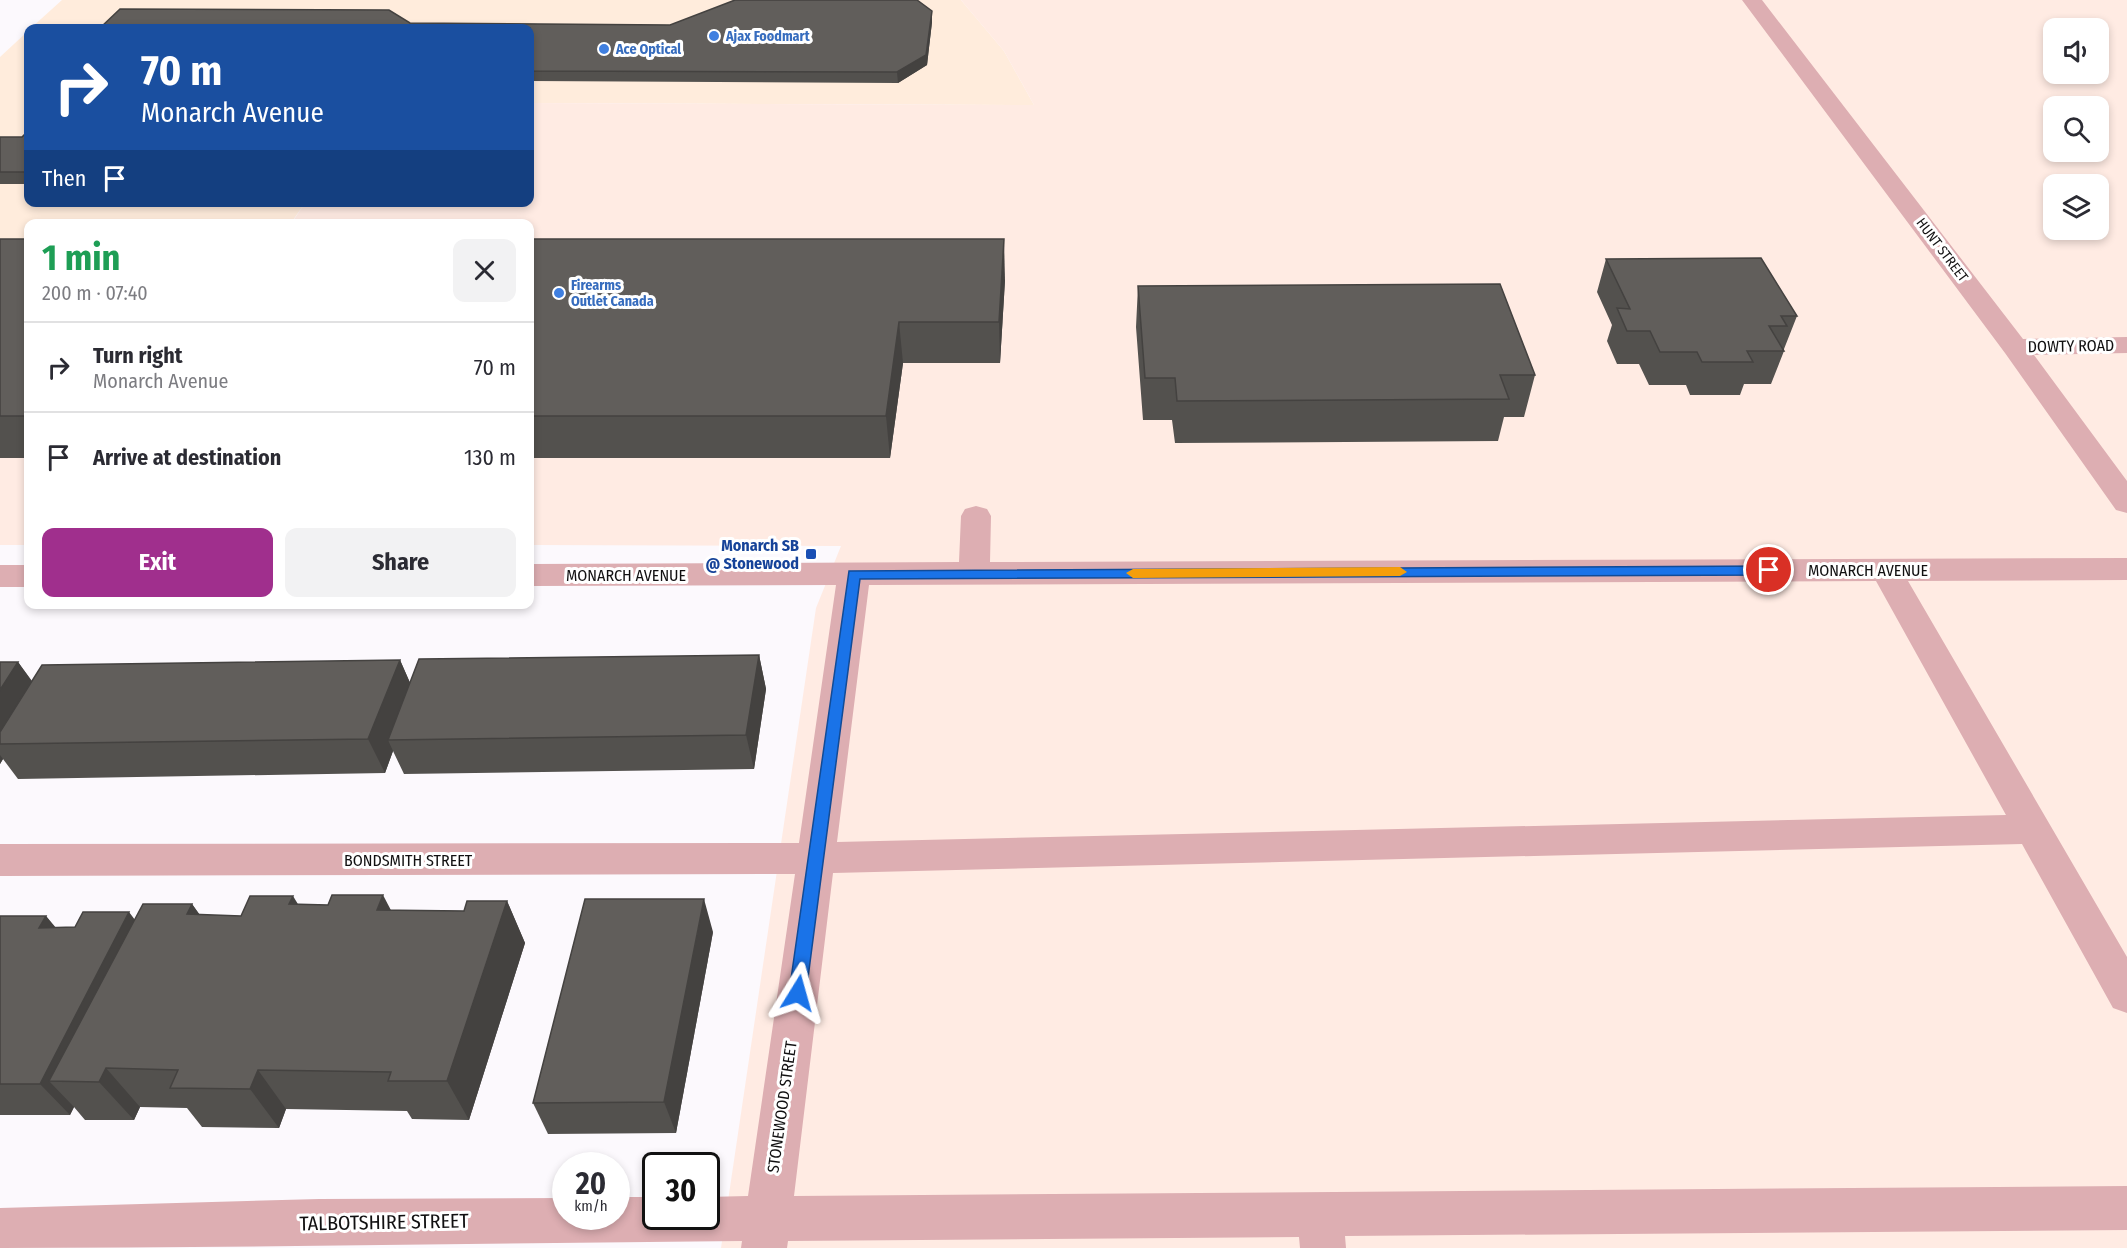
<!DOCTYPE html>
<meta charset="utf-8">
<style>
:root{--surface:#fff;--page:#f2f2f3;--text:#2b2b33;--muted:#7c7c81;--line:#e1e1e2;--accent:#a02f8d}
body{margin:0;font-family:"Fira Sans Condensed",sans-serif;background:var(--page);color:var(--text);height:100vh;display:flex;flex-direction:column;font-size:22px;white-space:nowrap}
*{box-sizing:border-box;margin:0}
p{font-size:20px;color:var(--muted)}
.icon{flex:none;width:33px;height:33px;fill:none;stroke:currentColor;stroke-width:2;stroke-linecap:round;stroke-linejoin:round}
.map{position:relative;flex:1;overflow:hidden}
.sheet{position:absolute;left:24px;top:219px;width:510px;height:390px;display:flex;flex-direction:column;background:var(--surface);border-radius:12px;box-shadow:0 3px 9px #0003}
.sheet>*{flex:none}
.guide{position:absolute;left:24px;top:24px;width:510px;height:183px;border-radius:12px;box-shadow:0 3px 9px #0003;background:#1a4fa0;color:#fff;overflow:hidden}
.tools{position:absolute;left:2043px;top:18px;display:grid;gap:12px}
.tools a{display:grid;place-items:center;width:66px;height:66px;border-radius:12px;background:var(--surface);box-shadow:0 3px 9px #0003;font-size:30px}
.speed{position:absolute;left:552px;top:1152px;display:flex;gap:12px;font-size:30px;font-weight:700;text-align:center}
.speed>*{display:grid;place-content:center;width:78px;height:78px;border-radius:50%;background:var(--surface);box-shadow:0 3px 9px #0003;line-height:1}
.speed small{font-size:15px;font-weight:400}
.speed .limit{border:3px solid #111;border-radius:9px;background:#fff;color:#111}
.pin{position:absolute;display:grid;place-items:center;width:51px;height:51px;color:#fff;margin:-26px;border:3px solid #fff;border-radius:50%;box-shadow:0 2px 6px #0007}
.me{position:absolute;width:66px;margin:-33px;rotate:8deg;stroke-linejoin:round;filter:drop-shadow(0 0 4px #0008)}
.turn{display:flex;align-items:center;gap:21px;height:126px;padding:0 18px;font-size:27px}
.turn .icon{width:78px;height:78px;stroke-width:2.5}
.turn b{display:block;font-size:42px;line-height:51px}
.then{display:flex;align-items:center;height:57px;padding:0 18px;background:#0003;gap:12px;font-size:22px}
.round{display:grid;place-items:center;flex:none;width:63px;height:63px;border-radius:12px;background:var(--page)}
.summary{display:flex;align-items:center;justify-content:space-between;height:102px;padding:0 18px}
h1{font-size:36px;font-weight:700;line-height:45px;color:#1e9e55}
.cta{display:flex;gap:12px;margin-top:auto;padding:12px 18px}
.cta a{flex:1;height:69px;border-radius:12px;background:var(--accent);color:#fff;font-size:24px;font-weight:700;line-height:69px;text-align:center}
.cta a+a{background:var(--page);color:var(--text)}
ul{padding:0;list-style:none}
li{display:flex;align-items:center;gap:18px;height:90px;padding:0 18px;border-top:2px solid var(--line)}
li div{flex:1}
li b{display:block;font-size:22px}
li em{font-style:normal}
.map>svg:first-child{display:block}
</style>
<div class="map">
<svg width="2127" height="1248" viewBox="0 0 2127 1248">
<rect width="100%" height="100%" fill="#fcf9fd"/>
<g fill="#ffecdc">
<polygon points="62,0 961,0 1004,51 1034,105 530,103 530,28 31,28"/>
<polygon points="28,31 28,202 305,203 291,223 28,224 28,256 0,256 0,57"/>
</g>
<g fill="#ffebe3" fill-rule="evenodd">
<path d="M 961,0 L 2127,0 L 2127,1248 L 721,1248 L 816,608 L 841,546 L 530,545 L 530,224 L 291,224 L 305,203 L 530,202 L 530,103 L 1034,105 L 1004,51 ZM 2054,28 L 2098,28 L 2098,74 L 2054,74 ZM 2054,106 L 2098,106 L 2098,152 L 2054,152 ZM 2054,184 L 2098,184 L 2098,230 L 2054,230 Z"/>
<rect x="0" y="256" width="28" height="289"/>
</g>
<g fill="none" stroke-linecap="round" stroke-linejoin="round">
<g fill="#ddaeb2" fill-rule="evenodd">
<polygon points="1742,0 1762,0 2023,339 2127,337 2127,353 2034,355 2127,481 2127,513 2116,510 2005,353"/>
<path d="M 976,506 L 987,509 L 991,516 L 990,562 L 2127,558 L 2127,580 L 1908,581 L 2127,957 L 2127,1013 L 2113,1008 L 2022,844 L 833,873 L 794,1196 L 2127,1186 L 2127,1230 L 1345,1236 L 1346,1248 L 1300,1248 L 1299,1237 L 788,1241 L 787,1248 L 741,1248 L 742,1241 C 495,1243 247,1248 0,1248 L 0,1208 L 319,1199 L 566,1198 L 566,1216 L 616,1216 L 616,1197 L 656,1197 L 656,1216 L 706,1216 L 706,1197 L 748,1196 L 795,874 L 0,876 L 0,844 L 799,843 L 836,585 L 530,586 L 530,564 L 959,562 L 961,516 L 965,509 ZM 1876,581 L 2006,815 L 837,842 L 869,585 Z"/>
<rect x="0" y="565" width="28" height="22"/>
</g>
</g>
<g fill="#53514e">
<polygon points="932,22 927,65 898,83 530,81 530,28 410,23 670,25"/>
<polygon points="28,133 28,184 0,184 0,137 22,137"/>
<rect x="0" y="239" width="28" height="219"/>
<polygon points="530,239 1005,280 1000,363 903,363 890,458 530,458"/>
<polygon points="1606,259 1797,316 1784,349 1784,351 1771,384 1744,384 1740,395 1690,395 1686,385 1649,385 1639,364 1617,364 1607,341 1612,325 1597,292"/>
<polygon points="1138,286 1535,375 1524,417 1504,417 1498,441 1175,443 1172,420 1143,420 1136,327"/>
<polygon points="759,655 766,689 754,769 404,774 393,751 385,773 18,779 3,759 0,764 0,662 18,662 32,681 400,660 410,683"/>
<polygon points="507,901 525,943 469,1120 412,1119 407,1111 286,1109 279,1128 202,1127 187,1108 140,1107 134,1120 85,1120 74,1107 70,1115 0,1115 0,916 46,916 55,928 75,927 135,919 192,904 200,915 241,916 298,904 391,910 464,911"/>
<polygon points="713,932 676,1133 548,1134 533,1103"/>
</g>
<g fill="#444240">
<polygon points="932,11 932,22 927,65 898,83 897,72"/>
<polygon points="1004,239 1005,280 1000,363 999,322"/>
<polygon points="899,322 903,363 890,458 886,416"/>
<polygon points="759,655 766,689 754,769 746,735"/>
<polygon points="400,660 415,694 388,740 393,751 385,773 368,739"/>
<polygon points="18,662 42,696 0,744 0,690"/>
<polygon points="0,755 3,759 0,764"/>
<polygon points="383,895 405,937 377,910"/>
<polygon points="293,896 318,937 289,904"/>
<polygon points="704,899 713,932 676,1133 664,1102"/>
<polygon points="507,901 525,943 469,1120 447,1081"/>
<polygon points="192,904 221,946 187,914"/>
<polygon points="129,912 154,945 49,1081 74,1107 70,1115 40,1084"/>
<polygon points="46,916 73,948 39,928"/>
<polygon points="106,1068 140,1107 134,1120 99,1082"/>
<polygon points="258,1070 286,1109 279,1128 250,1089"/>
</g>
<g fill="#615e5b" stroke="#444240" stroke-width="1.5">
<polygon points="735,0 917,0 932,11 926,55 897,72 530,71 530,28 100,28 120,9 389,10 410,23 670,25"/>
<polygon points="26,133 28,133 28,172 0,172 0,137 22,137"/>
<rect x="0" y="239" width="28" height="177"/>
<polygon points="530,239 1004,239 999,322 899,322 886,416 530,416"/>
<polygon points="1761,258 1797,316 1781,316 1787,326 1769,326 1784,351 1747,351 1753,362 1702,362 1697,352 1660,352 1650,331 1627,331 1617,308 1630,309 1606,259"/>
<polygon points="1500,284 1535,375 1500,375 1509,399 1177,401 1175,378 1145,378 1138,286"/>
<polygon points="759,655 746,735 388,740 419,659"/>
<polygon points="400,660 368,739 0,744 0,732 42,665"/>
<polygon points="0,662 18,662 0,690"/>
<polygon points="332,895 383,895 377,910 464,911 467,901 507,901 447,1081 388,1081 391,1072 258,1070 250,1089 170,1088 178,1070 106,1068 99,1082 49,1081 143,904 192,904 187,914 241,916 250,896 293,896 289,904 328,905"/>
<polygon points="585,899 704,899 664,1102 533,1103"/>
<polygon points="83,912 129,912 40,1084 0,1084 0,916 46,916 39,928 75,927"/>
</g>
<polygon fill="#1a73e8" stroke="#114b97" stroke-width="1.5" points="1769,566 1776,570 1769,575 860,579 806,993 804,999 798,1001 792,999 789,993 849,571"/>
<polygon fill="#f59e0b" points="1400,567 1407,572 1400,576 1133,578 1126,573 1133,569"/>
<g fill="#3f7fe0" stroke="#fff" stroke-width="2">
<circle cx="714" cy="36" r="6"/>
<circle cx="604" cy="49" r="6"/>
<circle cx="559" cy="293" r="6"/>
</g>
<rect fill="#1a4fb4" stroke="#fff" stroke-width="2" x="805" y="548" width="12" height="12" rx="3"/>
<g text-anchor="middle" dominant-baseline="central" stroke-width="6" stroke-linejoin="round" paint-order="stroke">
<g font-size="14" font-weight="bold" fill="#366cbe" stroke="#fff" text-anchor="start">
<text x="726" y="36">Ajax Foodmart</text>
<text x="616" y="49">Ace Optical</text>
<text x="571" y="285">Firearms<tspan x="571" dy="16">Outlet Canada</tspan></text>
</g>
<g font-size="14" fill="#111011" stroke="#fff">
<text transform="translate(1942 250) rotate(53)">HUNT STREET</text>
</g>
<g font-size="16" fill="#111011" stroke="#fff">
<text transform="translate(2071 346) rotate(-1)">DOWTY ROAD</text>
<text x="1868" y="570">MONARCH AVENUE</text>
<text x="626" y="575">MONARCH AVENUE</text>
<text x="408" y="860">BONDSMITH STREET</text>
<text transform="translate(782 1107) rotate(-82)">STONEWOOD STREET</text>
</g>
<g font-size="16" font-weight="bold" fill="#164399" stroke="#fff" text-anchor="end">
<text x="799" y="545">Monarch SB<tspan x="799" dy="18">@ Stonewood</tspan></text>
</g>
<g font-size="20" fill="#111011" stroke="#fff">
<text transform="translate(384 1222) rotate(-1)">TALBOTSHIRE STREET</text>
</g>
</g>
</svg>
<div class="tools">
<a><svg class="icon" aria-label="sound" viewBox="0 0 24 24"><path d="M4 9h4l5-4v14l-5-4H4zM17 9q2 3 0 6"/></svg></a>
<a><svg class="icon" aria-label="search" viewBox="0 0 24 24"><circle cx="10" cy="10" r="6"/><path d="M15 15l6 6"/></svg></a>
<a><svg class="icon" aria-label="layers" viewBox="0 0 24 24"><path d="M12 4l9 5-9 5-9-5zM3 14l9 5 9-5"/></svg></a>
</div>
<div class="speed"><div>20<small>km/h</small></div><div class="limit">30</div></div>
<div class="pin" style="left:1769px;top:570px;background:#d93025"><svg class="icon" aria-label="arrive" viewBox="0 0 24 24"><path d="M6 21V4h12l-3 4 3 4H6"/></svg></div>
<svg class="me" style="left:798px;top:993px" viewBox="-20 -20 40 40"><path d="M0-17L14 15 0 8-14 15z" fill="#1a73e8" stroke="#fff" stroke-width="4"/></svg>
<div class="guide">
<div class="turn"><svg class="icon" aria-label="right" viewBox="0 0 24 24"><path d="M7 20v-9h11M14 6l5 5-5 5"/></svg><div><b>70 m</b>Monarch Avenue</div></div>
<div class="then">Then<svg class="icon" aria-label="arrive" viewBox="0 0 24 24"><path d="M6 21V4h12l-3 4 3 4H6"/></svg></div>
</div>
<section class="sheet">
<div class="summary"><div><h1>1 min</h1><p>200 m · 07:40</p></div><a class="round"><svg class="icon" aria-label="close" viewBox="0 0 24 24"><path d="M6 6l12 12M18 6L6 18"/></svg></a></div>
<ul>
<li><svg class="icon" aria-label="right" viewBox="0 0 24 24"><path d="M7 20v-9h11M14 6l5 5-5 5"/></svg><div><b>Turn right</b><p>Monarch Avenue</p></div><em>70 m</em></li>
<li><svg class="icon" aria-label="arrive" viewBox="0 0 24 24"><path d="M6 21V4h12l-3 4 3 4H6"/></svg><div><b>Arrive at destination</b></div><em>130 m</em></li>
</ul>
<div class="cta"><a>Exit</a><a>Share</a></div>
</section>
</div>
